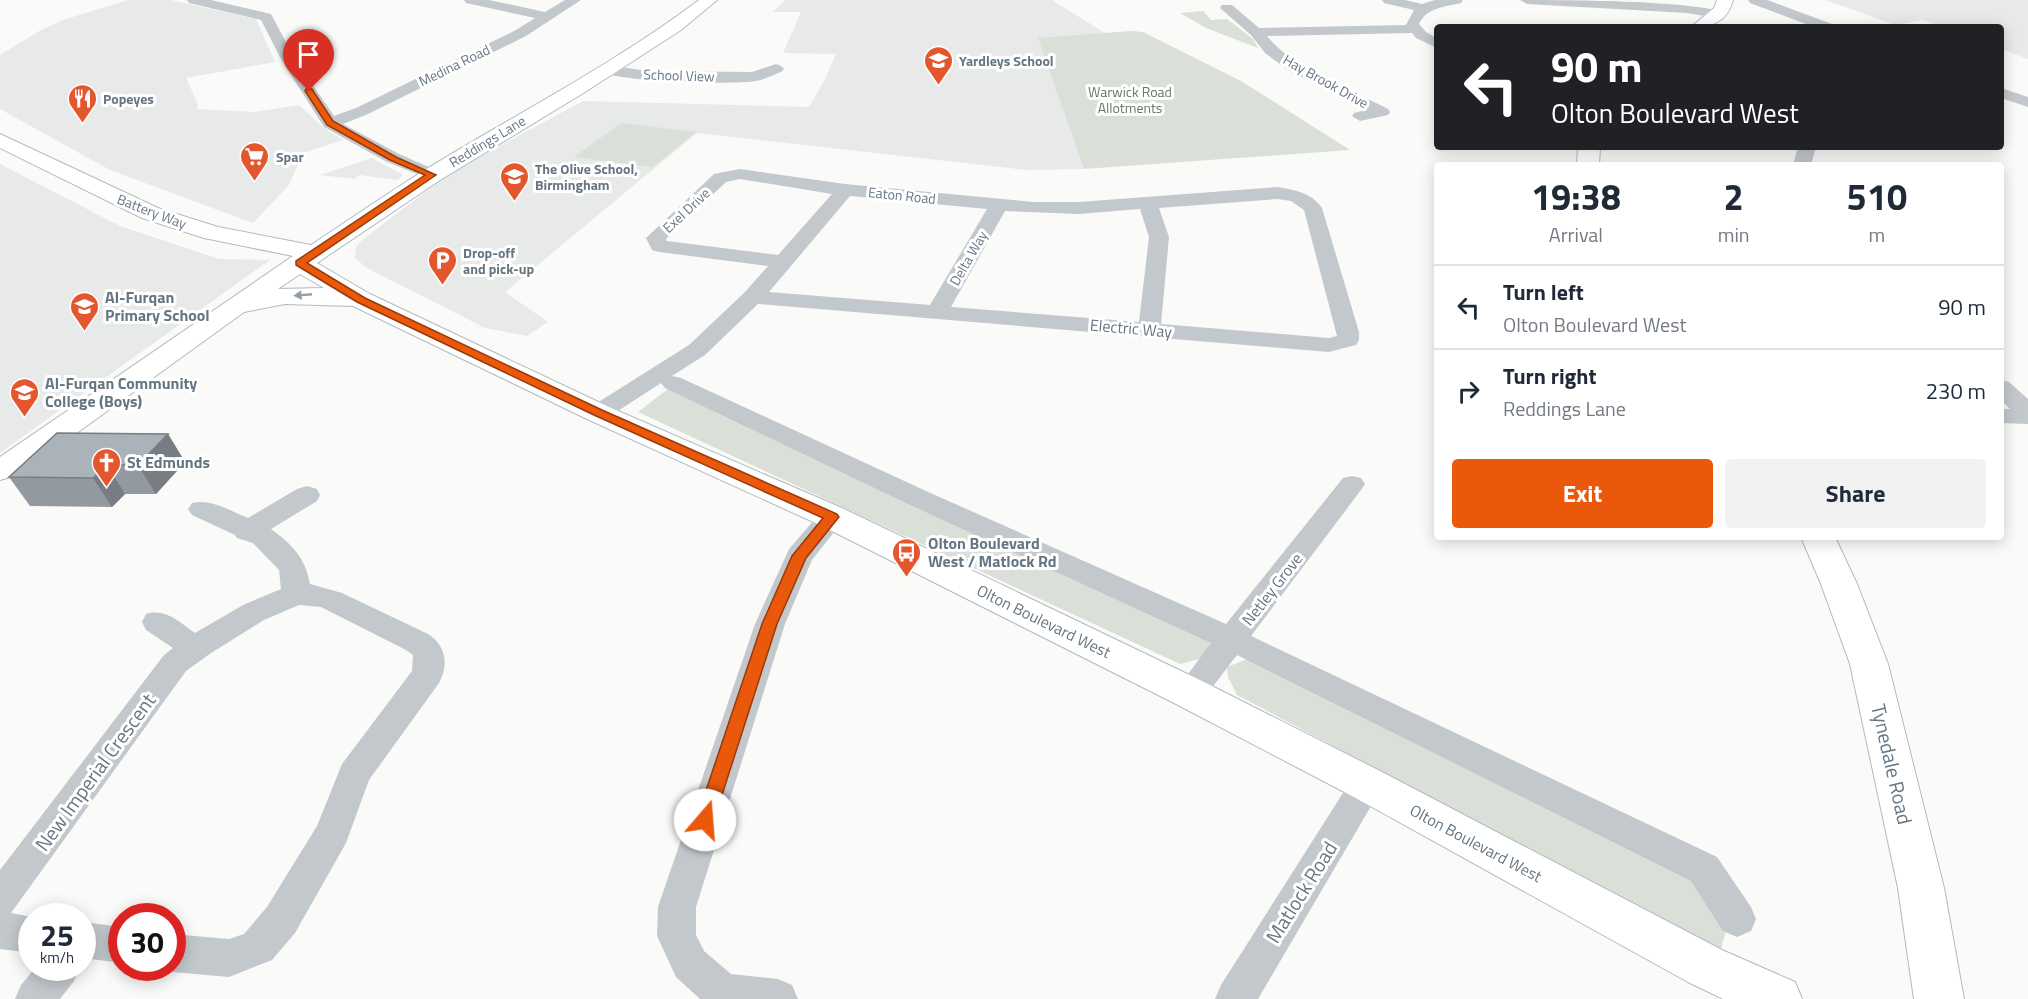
<!DOCTYPE html>
<style>
:root{--surface:#fff;--page:#f2f2f3;--text:#1f2937;--muted:#747a83;--line:#e0e1e3;--accent:#ea580c}
body{margin:0;font-family:"Titillium Web",sans-serif;background:var(--page);color:var(--text);height:100vh;display:flex;flex-direction:column;font-size:22px;white-space:nowrap}
*{box-sizing:border-box;margin:0}
p{font-size:20px;color:var(--muted)}
.icon{flex:none;width:33px;height:33px;fill:none;stroke:currentColor;stroke-width:2;stroke-linecap:round;stroke-linejoin:round}
.map{position:relative;flex:1;overflow:hidden}
.panel{position:absolute;left:1434px;top:162px;width:570px;height:378px;display:flex;flex-direction:column;background:var(--surface);border-radius:6px;box-shadow:0 3px 15px #0003}
.panel>*{flex:none}
.top-card{position:absolute;left:1434px;top:24px;width:570px;height:126px;border-radius:6px;box-shadow:0 3px 15px #0003;background:#202124;color:#fff;overflow:hidden}
.speed{position:absolute;left:18px;top:903px;display:flex;gap:12px;font-size:30px;font-weight:700;text-align:center}
.speed>*{display:grid;place-content:center;width:78px;height:78px;border-radius:50%;background:var(--surface);box-shadow:0 3px 15px #0003;line-height:1}
.speed small{font-size:15px;font-weight:400}
.speed .limit{border:9px solid #d22;background:#fff;color:#111}
.pin{position:absolute;display:grid;place-items:center;width:51px;height:51px;color:#fff;margin:-62px -26px;border-radius:50% 50% 50% 0;rotate:-45deg;box-shadow:0 0 6px #0007}
.pin .icon{rotate:45deg}
.me{position:absolute;width:66px;margin:-33px;rotate:18deg;stroke-linejoin:round;filter:drop-shadow(0 0 4px #0008)}
.turn{display:flex;align-items:center;gap:21px;height:126px;padding:0 18px;font-size:27px}
.turn .icon{width:78px;height:78px;stroke-width:2.5}
.turn b{display:block;font-size:42px;line-height:51px}
.eta{display:flex;justify-content:space-evenly;align-items:center;height:102px;text-align:center}
.eta b{font-size:36px;font-weight:700;line-height:42px}
.action{display:flex;gap:12px;margin-top:auto;padding:12px 18px}
.action a{flex:1;height:69px;border-radius:6px;background:var(--accent);color:#fff;font-size:24px;font-weight:700;line-height:69px;text-align:center}
.action a+a{background:var(--page);color:var(--text)}
ul{padding:0;list-style:none}
li{display:flex;align-items:center;gap:18px;height:84px;padding:0 18px;border-top:2px solid var(--line)}
li div{flex:1}
li b{display:block;font-size:22px}
li em{font-style:normal}
.map>svg:first-child{display:block}
</style>
<div class="map">
<svg width="2028" height="999" viewBox="0 0 2028 999">
<rect width="100%" height="100%" fill="#fafaf8"/>
<g fill="#e8e9e9">
<polygon points="128,0 171,0 256,19 275,62 186,78 198,104 197,109 254,112 299,105 324,128 343,140 303,153 289,185 253,223 110,170 0,109 0,55 41,30 66,19"/>
<polygon points="785,0 1052,0 1105,33 1039,39 1084,169 1026,170 697,133 505,292 548,322 527,336 485,328 367,268 355,258 356,247 361,241 450,173 583,101 809,107 825,79 836,54 783,53 801,12 773,12"/>
<polygon points="1826,0 2028,0 2028,59 2001,49 2001,27 1941,27 1923,20 1895,25"/>
<polygon points="372,158 403,175 397,180 360,175 354,179 320,175"/>
<polygon points="0,164 120,226 219,259 270,260 0,453"/>
</g>
<g fill="#dadfd7">
<polygon points="1203,11 1211,20 1227,19 1253,39 1258,48 1206,28 1180,13"/>
<polygon points="1131,31 1143,32 1241,81 1350,150 1084,169 1038,38"/>
<polygon points="621,123 696,132 653,167 574,157"/>
<polygon points="668,389 1209,640 1212,651 1203,658 1180,664 638,412"/>
<polygon points="1247,659 1694,876 1728,925 1720,951 1237,695 1228,677 1227,667"/>
</g>
<g fill="none" stroke-linecap="round" stroke-linejoin="round">
<defs>
<g id="secondary">
<path d="M 699,0 L 717,0 L 681,30 L 585,92 L 440,180 L 317,263 L 370,294 L 609,407 L 844,509 L 1204,682 L 1382,772 L 1722,950 L 1795,982 L 1802,999 L 1723,999 L 1688,982 L 1352,796 L 1176,704 L 820,525 L 587,419 L 353,306 L 285,304 L 244,312 L 34,464 L 11,477 L 0,480 L 0,457 L 293,256 L 204,238 L 142,218 L 0,148 L 0,134 L 158,208 L 218,227 L 311,245 C 349,220 386,194 425,170 C 516,114 613,65 699,0 ZM 300,274 L 324,288 L 278,289 Z"/>
<path d="M 1717,0 L 1733,0 C 1727,22 1713,27 1691,27 L 1714,8 Z"/>
<polygon points="1578,147 1600,147 1599,165 1577,165"/>
<polygon points="1801,537 1835,537 1857,584 1888,664 1944,888 1964,999 1914,999 1898,888 1850,664 1821,584"/>
</g>
</defs>
<use href="#secondary" stroke="#b3babf" stroke-width="2"/>
<g fill="#c3c8cc" fill-rule="evenodd">
<polygon points="187,0 211,0 271,14 295,59 334,116 356,108 516,30 535,18 466,3 464,0 489,0 545,12 565,0 581,0 526,36 368,114 343,124 399,154 438,171 441,175 438,179 432,180 387,162 324,127 281,59 261,20 189,3"/>
<path d="M 1382,0 L 1405,0 L 1422,4 L 1435,0 L 1463,0 L 1461,3 C 1445,7 1427,7 1419,24 L 1426,32 L 1437,38 L 1437,48 L 1416,38 L 1412,33 L 1267,36 C 1294,70 1349,89 1388,109 L 1390,112 L 1388,115 L 1360,121 L 1352,116 L 1354,113 L 1366,110 L 1288,70 L 1265,53 L 1251,35 L 1220,8 L 1222,5 L 1232,5 L 1259,28 L 1406,25 L 1414,10 L 1384,3 Z"/>
<path d="M 1520,0 C 1551,0 1707,0 1724,14 L 1717,18 L 1687,13 L 1527,4 Z"/>
<polygon points="1748,0 1767,0 1832,24 1834,27 1814,27 1750,3"/>
<path d="M 776,64 L 781,66 L 784,69 L 781,72 C 773,75 764,80 755,81 C 735,85 609,82 598,70 L 606,65 L 648,71 L 752,72 Z"/>
<polygon points="2001,88 2028,97 2028,107 2001,98"/>
<polygon points="1798,147 1816,147 1811,165 1793,165"/>
<path d="M 740,169 L 845,184 L 1033,202 L 1079,202 L 1278,187 C 1295,190 1312,193 1322,208 L 1359,332 L 1359,340 L 1356,345 L 1329,352 L 758,304 L 705,355 L 672,376 L 681,378 L 926,491 L 1226,624 L 1343,478 L 1352,476 L 1361,478 L 1365,484 L 1361,490 L 1251,636 L 1717,857 L 1751,907 L 1756,919 L 1751,931 L 1737,937 L 1723,931 L 1691,881 L 1237,655 L 1201,702 L 1190,705 L 1179,702 L 1174,693 L 1211,643 L 906,503 L 665,388 L 661,383 L 607,418 L 598,420 L 589,418 L 586,413 L 589,408 L 689,345 L 745,292 L 768,266 L 659,252 L 652,250 L 646,238 L 714,174 ZM 740,179 L 832,194 L 778,255 L 667,241 L 666,239 L 726,182 ZM 850,196 L 987,209 L 930,305 L 769,292 ZM 1278,199 L 1291,201 L 1304,210 L 1337,336 L 1329,338 L 1161,324 L 1169,237 L 1159,208 ZM 1140,209 L 1149,237 L 1139,322 L 951,307 L 1005,211 L 1079,214 Z"/>
<polygon points="2001,380 2009,382 2028,399 2028,424 2001,423 2001,409 2010,409 2001,400"/>
<path d="M 307,486 L 317,489 L 320,495 L 317,501 L 271,529 C 292,544 306,559 310,584 L 342,593 L 428,634 C 446,645 449,665 439,683 L 369,780 L 346,843 L 295,933 L 272,960 L 229,977 L 172,972 L 162,968 L 172,968 L 172,934 L 229,939 L 244,934 L 267,907 L 317,826 L 342,764 L 412,671 L 413,655 L 406,650 L 321,607 L 299,605 L 264,620 L 211,653 L 186,671 L 11,913 L 32,917 L 32,953 L 0,949 L 0,870 L 164,655 L 173,648 L 146,630 L 142,622 L 146,614 C 166,608 179,622 195,633 L 243,605 L 281,589 L 279,570 L 253,543 L 237,538 L 235,535 L 192,515 L 188,509 L 192,503 C 211,498 230,511 248,518 L 297,489 Z"/>
<polygon points="832,508 842,511 846,517 812,560 785,624 696,907 696,935 704,951 731,974 778,979 792,985 798,999 700,999 676,977 657,936 658,907 755,624 789,549 822,511"/>
<polygon points="1367,770 1379,774 1384,784 1258,999 1215,999 1221,985 1355,774"/>
<polygon points="82,922 122,927 122,963 82,958"/>
<polygon points="35,968 80,968 74,981 60,999 15,999 21,985"/>
</g>
<use href="#secondary" fill="#fff" fill-rule="evenodd"/>
</g>
<polygon fill="#929a9f" points="168,434 185,462 156,494 125,494 112,507 30,506 9,477"/>
<g fill="#777d82">
<polygon points="168,434 185,462 156,494 138,465"/>
<polygon points="107,465 125,494 112,507 93,478"/>
</g>
<polygon fill="#aab3b9" stroke="#777d82" stroke-width="1.5" points="57,433 168,434 138,465 107,465 93,478 9,477"/>
<defs><path id="oneway-solid" d="M-6-.8H1V-3.2L6.5 0L1 3.2V.8H-6Z" transform="scale(1.5)"/></defs>
<use fill="#939fa8" href="#oneway-solid" transform="translate(303 295) rotate(175)"/>
<polygon fill="#ea580c" stroke="#983908" stroke-width="1.5" points="306,89 312,89 333,121 396,157 436,175 307,263 365,298 602,410 837,514 839,517 806,558 777,624 712,826 705,828 699,826 696,820 762,624 792,556 823,518 594,415 357,302 296,265 296,261 425,175 390,160 327,125 305,91"/>
<defs>
<symbol id="school-pin" viewBox="-11 -11 22 30"><path d="M0 17L-7.5 6A9.5 9.5 0 1 1 7.5 6Z" fill="#e4572e" stroke="#fff"/><path d="M0-5L7-2L0 1L-7-2ZM-4 1L0 2.5L4 1V4Q0 6-4 4Z" fill="#fff"/></symbol>
<symbol id="restaurant-pin" viewBox="-11 -11 22 30"><path d="M0 17L-7.5 6A9.5 9.5 0 1 1 7.5 6Z" fill="#e4572e" stroke="#fff"/><path d="M-5-6h1v4h1v-4h1v4h1v-4h1v5L-1.5 .5V6h-2V.5L-5-1ZM5-6V6H3V1.5H1.5Q1.5-4 5-6Z" fill="#fff"/></symbol>
<symbol id="supermarket-pin" viewBox="-11 -11 22 30"><path d="M0 17L-7.5 6A9.5 9.5 0 1 1 7.5 6Z" fill="#e4572e" stroke="#fff"/><path d="M-6-5.5h2.5l.6 2H6L4.5 2H-2.5L-4.4-4H-6ZM-1.5 3.2a1.3 1.3 0 1 0 .1 0ZM3 3.2a1.3 1.3 0 1 0 .1 0Z" fill="#fff"/></symbol>
<symbol id="parking-pin" viewBox="-11 -11 22 30"><path d="M0 17L-7.5 6A9.5 9.5 0 1 1 7.5 6Z" fill="#e4572e" stroke="#fff"/><path d="M-3.5-5.5H1a3.5 3.5 0 0 1 0 7H-1V5.5H-3.5ZM-1-3.4V-.6H.8a1.4 1.4 0 0 0 0-2.8Z" fill="#fff"/></symbol>
<symbol id="church-pin" viewBox="-11 -11 22 30"><path d="M0 17L-7.5 6A9.5 9.5 0 1 1 7.5 6Z" fill="#e4572e" stroke="#fff"/><path d="M-1.2-6h2.4v3.5h3.3v2.4h-3.3V6h-2.4V-.1h-3.3v-2.4h3.3Z" fill="#fff"/></symbol>
<symbol id="bus-pin" viewBox="-11 -11 22 30"><path d="M0 17L-7.5 6A9.5 9.5 0 1 1 7.5 6Z" fill="#e4572e" stroke="#fff"/><path d="M-5-6H5V4H4V6H2V4H-2V6H-4V4H-5ZM-3.5-4V0h7V-4ZM-3.5 1.2v1.5H-2V1.2ZM2 1.2v1.5H3.5V1.2Z" fill="#fff"/></symbol>
</defs>
<g fill-rule="evenodd">
<use href="#school-pin" x="922" y="44" width="33" height="45"/>
<use href="#restaurant-pin" x="66" y="82" width="33" height="45"/>
<use href="#supermarket-pin" x="238" y="140" width="33" height="45"/>
<use href="#school-pin" x="498" y="160" width="33" height="45"/>
<use href="#parking-pin" x="426" y="244" width="33" height="45"/>
<use href="#school-pin" x="68" y="290" width="33" height="45"/>
<use href="#school-pin" x="8" y="376" width="33" height="45"/>
<use href="#church-pin" x="90" y="446" width="33" height="45"/>
<use href="#bus-pin" x="890" y="536" width="33" height="45"/>
</g>
<g text-anchor="middle" dominant-baseline="central" stroke-width="6" stroke-linejoin="round" paint-order="stroke">
<g font-size="14" font-weight="bold" fill="#657683" stroke="#fff" text-anchor="start">
<text x="959" y="60">Yardleys School</text>
<text x="103" y="98">Popeyes</text>
<text x="276" y="156">Spar</text>
<text x="535" y="168">The Olive School,<tspan x="535" dy="16">Birmingham</tspan></text>
<text x="463" y="252">Drop-off<tspan x="463" dy="16">and pick-up</tspan></text>
</g>
<g font-size="14" fill="#657683" stroke="#fff">
<text transform="translate(454 65) rotate(-26)">Medina Road</text>
<text transform="translate(679 75) rotate(2)">School View</text>
<text transform="translate(1326 81) rotate(29)">Hay Brook Drive</text>
<text transform="translate(487 141) rotate(-31)">Reddings Lane</text>
<text transform="translate(902 195) rotate(6)">Eaton Road</text>
<text transform="translate(686 210) rotate(-43)">Exel Drive</text>
<text transform="translate(152 211) rotate(21)">Battery Way</text>
<text transform="translate(968 258) rotate(-60)">Delta Way</text>
</g>
<g font-size="14" fill="#687a64" stroke="#fff">
<text x="1130" y="91">Warwick Road<tspan x="1130" dy="16">Allotments</tspan></text>
</g>
<g font-size="16" font-weight="bold" fill="#657683" stroke="#fff" text-anchor="start">
<text x="105" y="297">Al-Furqan<tspan x="105" dy="18">Primary School</tspan></text>
<text x="45" y="383">Al-Furqan Community<tspan x="45" dy="18">College (Boys)</tspan></text>
<text x="127" y="462">St Edmunds</text>
<text x="928" y="543">Olton Boulevard<tspan x="928" dy="18">West / Matlock Rd</tspan></text>
</g>
<g font-size="16" fill="#657683" stroke="#fff">
<text transform="translate(1131 328) rotate(5)">Electric Way</text>
<text transform="translate(1272 589) rotate(-52)">Netley Grove</text>
<text transform="translate(1044 621) rotate(26)">Olton Boulevard West</text>
<text transform="translate(1476 843) rotate(28)">Olton Boulevard West</text>
</g>
<g font-size="20" fill="#657683" stroke="#fff">
<text transform="translate(1892 764) rotate(77)">Tynedale Road</text>
<text transform="translate(95 772) rotate(-54)">New Imperial Crescent</text>
<text transform="translate(1301 892) rotate(-58)">Matlock Road</text>
</g>
</g>
</svg>
<div class="speed"><div>25<small>km/h</small></div><div class="limit">30</div></div>
<div class="pin" style="left:309px;top:91px;background:#d93025"><svg class="icon" aria-label="arrive" viewBox="0 0 24 24"><path d="M6 21V4h12l-3 4 3 4H6"/></svg></div>
<svg class="me" style="left:705px;top:820px" viewBox="-20 -20 40 40"><circle r="19" fill="#fff"/><path d="M0-13L10 11 0 6-10 11z" fill="#ea580c"/></svg>
<div class="top-card">
<div class="turn"><svg class="icon" aria-label="left" viewBox="0 0 24 24"><path d="M17 20v-9H6M10 6l-5 5 5 5"/></svg><div><b>90 m</b>Olton Boulevard West</div></div>
</div>
<section class="panel">
<div class="eta">
<div><b>19:38</b><p>Arrival</p></div>
<div><b>2</b><p>min</p></div>
<div><b>510</b><p>m</p></div>
</div>
<ul>
<li><svg class="icon" aria-label="left" viewBox="0 0 24 24"><path d="M17 20v-9H6M10 6l-5 5 5 5"/></svg><div><b>Turn left</b><p>Olton Boulevard West</p></div><em>90 m</em></li>
<li><svg class="icon" aria-label="right" viewBox="0 0 24 24"><path d="M7 20v-9h11M14 6l5 5-5 5"/></svg><div><b>Turn right</b><p>Reddings Lane</p></div><em>230 m</em></li>
</ul>
<div class="action"><a>Exit</a><a>Share</a></div>
</section>
</div>
